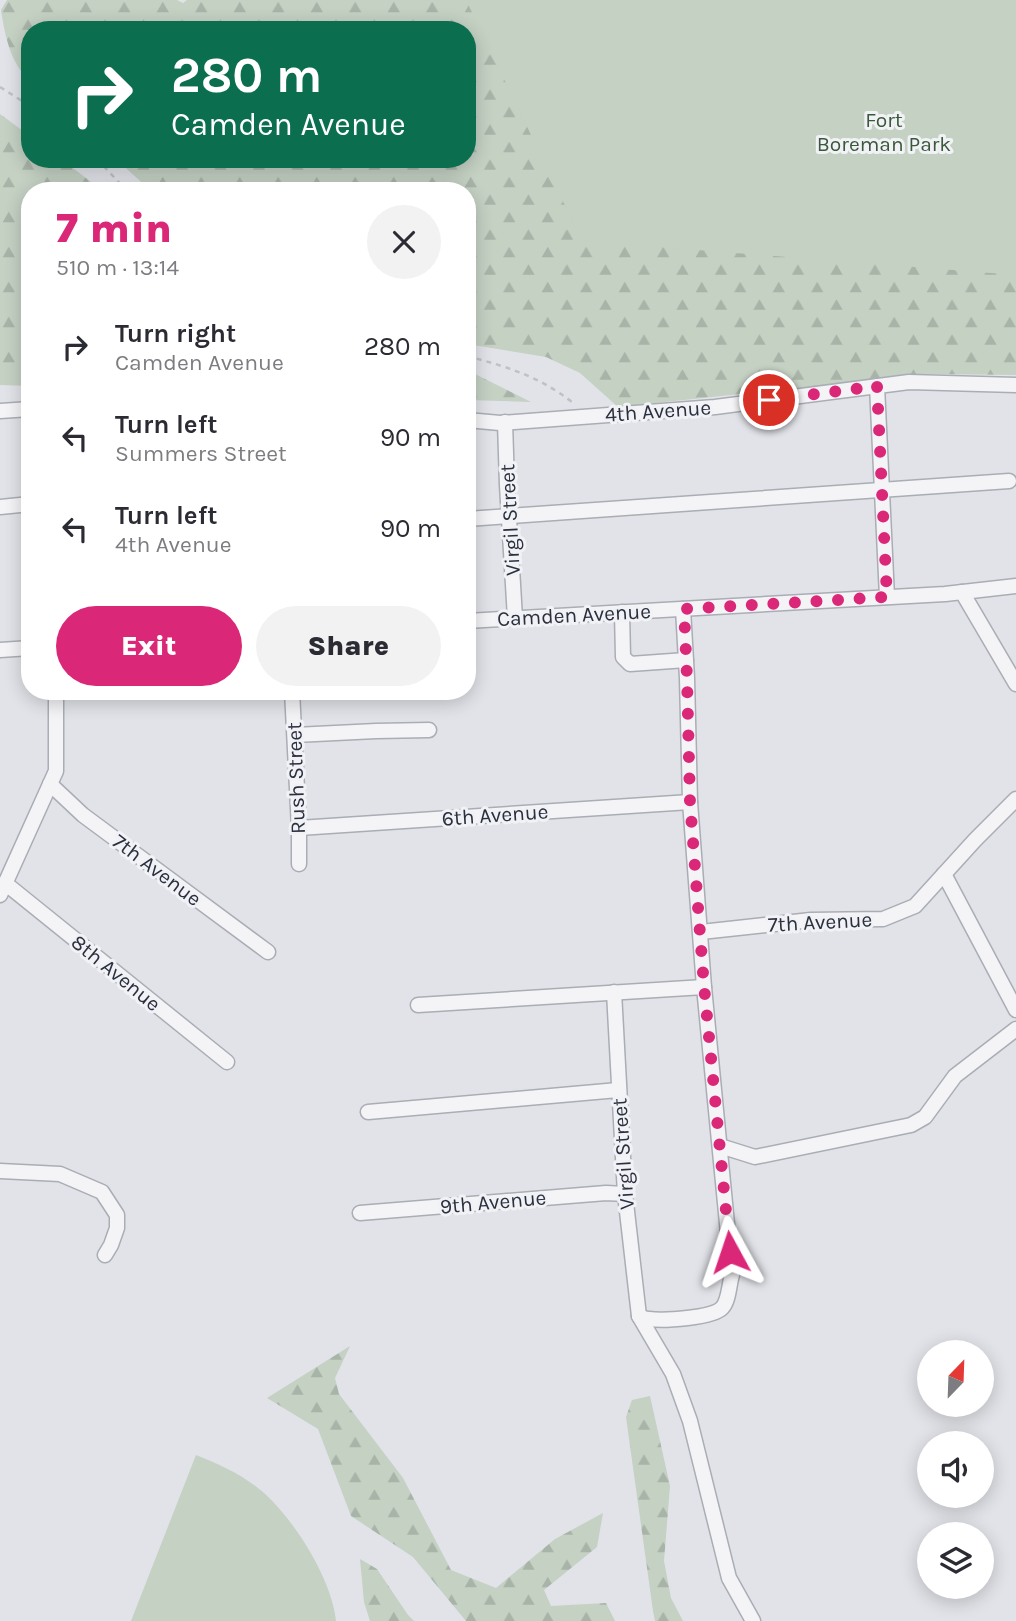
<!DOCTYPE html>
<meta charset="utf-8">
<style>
:root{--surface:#fff;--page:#f2f2f3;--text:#2b2b33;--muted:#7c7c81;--accent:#db2777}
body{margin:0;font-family:Karla,sans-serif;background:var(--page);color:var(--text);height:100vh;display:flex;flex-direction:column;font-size:26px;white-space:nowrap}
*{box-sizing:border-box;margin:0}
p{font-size:23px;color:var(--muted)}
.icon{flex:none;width:38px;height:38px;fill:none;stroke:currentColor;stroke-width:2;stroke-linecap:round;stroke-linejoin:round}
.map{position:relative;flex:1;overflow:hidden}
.drawer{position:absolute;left:21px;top:182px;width:455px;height:518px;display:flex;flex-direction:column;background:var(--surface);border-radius:28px;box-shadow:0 4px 18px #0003}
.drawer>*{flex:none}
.hud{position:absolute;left:21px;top:21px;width:455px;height:147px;border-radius:28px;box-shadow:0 4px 18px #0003;background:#0b6e4f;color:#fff;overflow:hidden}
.needle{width:46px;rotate:23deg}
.buttons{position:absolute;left:917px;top:1340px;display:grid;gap:14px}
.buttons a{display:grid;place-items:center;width:77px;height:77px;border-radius:50%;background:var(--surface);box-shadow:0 4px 18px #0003;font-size:35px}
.pin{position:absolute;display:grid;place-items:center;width:60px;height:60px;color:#fff;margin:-30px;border:4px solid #fff;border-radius:50%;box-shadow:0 2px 7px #0007}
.me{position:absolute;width:77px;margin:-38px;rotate:355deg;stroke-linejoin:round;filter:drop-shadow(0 0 5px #0008)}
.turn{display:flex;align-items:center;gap:24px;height:147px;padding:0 35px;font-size:32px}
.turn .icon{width:91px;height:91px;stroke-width:2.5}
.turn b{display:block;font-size:49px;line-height:60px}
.round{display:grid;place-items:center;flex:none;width:74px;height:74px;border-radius:37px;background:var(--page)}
.headline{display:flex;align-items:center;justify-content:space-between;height:119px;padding:0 35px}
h1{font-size:42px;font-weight:800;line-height:52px;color:var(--accent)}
.action{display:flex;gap:14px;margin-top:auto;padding:14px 35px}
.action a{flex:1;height:80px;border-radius:42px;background:var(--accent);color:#fff;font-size:28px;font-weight:800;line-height:80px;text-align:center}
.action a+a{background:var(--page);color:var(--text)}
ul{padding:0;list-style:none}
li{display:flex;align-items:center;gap:21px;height:91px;padding:0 35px}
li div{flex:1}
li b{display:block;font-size:26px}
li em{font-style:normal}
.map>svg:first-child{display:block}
</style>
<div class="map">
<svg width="1016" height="1621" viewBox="0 0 1016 1621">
<defs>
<pattern id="forest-firs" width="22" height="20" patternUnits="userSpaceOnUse" patternTransform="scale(1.75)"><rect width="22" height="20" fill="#c4d1c3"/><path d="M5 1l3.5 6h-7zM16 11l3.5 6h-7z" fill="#a9b4a9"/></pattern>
</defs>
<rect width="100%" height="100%" fill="#e1e3e8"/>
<g fill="url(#forest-firs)">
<path d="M 7,0 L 177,0 L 183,3 L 187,0 L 498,0 L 1016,117 L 1016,375 L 931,374 L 618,407 L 580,373 L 546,357 L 467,344 L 467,191 L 151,191 L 116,159 L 467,159 L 467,30 L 30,30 L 30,81 C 10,63 5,35 1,10 Z"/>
<polygon points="0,114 30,136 30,159 61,159 103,191 30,191 30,386 0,385"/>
<polygon points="467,370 531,402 467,400"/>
<polygon points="350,1346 335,1378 339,1394 403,1478 451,1570 496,1588 555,1539 603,1513 597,1547 544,1590 551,1606 606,1603 615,1621 466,1621 413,1557 351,1516 318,1429 267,1398"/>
<polygon points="650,1396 670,1486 664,1561 671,1598 683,1621 655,1621 653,1611 626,1417 632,1400"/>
<polygon points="360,1559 377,1569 408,1615 414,1621 370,1621 364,1602"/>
</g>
<g fill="#c4d1c3">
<polygon points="466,0 1016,0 1016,275 582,241"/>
<path d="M 196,1455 C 218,1464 239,1473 258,1488 C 291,1514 332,1578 336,1621 L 131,1621 Z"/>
</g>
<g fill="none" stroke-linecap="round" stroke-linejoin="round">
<defs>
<g id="minor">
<polyline points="877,386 887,597"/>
<polyline points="0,411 30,409"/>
<polyline points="467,420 500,423 715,407 909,382 1016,385"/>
<polyline points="505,422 507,485 515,618"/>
<polyline points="0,507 30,504"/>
<polyline points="467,519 1009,481"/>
<polyline points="962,592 1016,684"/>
<polyline points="622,612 623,657 630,664 686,660"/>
<polyline points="467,621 945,594 1016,586"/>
<polyline points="0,650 30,648"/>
<polyline points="292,691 299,828 299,864"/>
<polyline points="295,735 376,731 429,730"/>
<polyline points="50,784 83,815 268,952"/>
<polyline points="299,828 690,802"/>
<polyline points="944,874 1016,1010"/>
<polyline points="5,883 227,1062"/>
<polyline points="0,895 56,771 56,691"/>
<polyline points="701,932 811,920 883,919 915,906 975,840 1016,799"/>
<polyline points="614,992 625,1194 639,1316 673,1374 690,1421 729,1578 753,1621"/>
<polyline points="418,1005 704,987"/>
<polyline points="368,1112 618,1090"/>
<polyline points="720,1146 755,1157 911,1125 925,1117 955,1076 1016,1029"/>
<polyline points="0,1171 60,1174 102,1192 117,1215 117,1228 111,1245 105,1255"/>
<polyline points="360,1213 606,1193 625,1194"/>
<path d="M 639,1316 C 643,1318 645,1319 649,1319 C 664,1321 712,1318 722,1308 C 729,1301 729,1284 732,1275 L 704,987 L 690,802 L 687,678 L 683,609"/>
</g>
</defs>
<use href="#minor" stroke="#aaadb5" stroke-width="17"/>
<g stroke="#c0c1c7" stroke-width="2.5" stroke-dasharray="5 5" stroke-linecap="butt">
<polyline points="0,87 30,106"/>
<polyline points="97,159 127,191"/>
<path d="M 467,356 C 508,367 538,376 572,402"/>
</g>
<use href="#minor" stroke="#f4f4f7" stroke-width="14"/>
</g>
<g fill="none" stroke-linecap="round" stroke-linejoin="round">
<polyline stroke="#db2777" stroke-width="12" stroke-dasharray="0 21.6" points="730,1252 704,986 690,802 687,678 684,609 887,597 877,386 769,400"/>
</g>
<g text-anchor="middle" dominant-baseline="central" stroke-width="6" stroke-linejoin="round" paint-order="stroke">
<g font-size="21" fill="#3a583a" stroke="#f1f2f6">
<text x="884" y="120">Fort<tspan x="884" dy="24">Boreman Park</tspan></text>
</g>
<g font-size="21" fill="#2b2f3e" stroke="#f1f2f6">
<text transform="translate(658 411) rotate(-4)">4th Avenue</text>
<text transform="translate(510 520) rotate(-93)">Virgil Street</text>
<text transform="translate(574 615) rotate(-3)">Camden Avenue</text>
<text transform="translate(296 778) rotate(-92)">Rush Street</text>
<text transform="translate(495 815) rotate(-4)">6th Avenue</text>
<text transform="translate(157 870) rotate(37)">7th Avenue</text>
<text transform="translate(820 922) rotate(-3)">7th Avenue</text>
<text transform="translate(116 973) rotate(39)">8th Avenue</text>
<text transform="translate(623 1154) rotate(-94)">Virgil Street</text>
<text transform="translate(493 1202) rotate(-5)">9th Avenue</text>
</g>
</g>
</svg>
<div class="buttons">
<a><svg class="needle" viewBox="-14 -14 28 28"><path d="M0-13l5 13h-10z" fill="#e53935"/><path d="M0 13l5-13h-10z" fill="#7c7c81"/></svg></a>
<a><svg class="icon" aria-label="sound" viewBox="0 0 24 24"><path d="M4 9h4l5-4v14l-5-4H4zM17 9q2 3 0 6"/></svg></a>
<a><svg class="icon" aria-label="layers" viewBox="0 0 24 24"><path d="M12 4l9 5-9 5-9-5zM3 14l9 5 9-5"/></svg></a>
</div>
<div class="pin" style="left:769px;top:400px;background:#d93025"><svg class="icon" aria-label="arrive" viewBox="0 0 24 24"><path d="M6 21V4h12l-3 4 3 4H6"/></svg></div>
<svg class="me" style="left:730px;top:1252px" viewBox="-20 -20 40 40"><path d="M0-17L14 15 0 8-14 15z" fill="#db2777" stroke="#fff" stroke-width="4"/></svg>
<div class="hud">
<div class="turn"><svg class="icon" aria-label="right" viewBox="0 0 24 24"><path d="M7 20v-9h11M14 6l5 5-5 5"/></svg><div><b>280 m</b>Camden Avenue</div></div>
</div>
<section class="drawer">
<div class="headline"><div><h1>7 min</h1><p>510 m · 13:14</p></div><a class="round"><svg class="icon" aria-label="close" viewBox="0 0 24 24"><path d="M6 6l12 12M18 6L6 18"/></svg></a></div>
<ul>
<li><svg class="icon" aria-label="right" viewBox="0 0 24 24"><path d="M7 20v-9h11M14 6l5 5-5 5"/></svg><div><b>Turn right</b><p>Camden Avenue</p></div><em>280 m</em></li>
<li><svg class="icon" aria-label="left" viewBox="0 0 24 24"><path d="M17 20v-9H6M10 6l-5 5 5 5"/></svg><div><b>Turn left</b><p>Summers Street</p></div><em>90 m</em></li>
<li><svg class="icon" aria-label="left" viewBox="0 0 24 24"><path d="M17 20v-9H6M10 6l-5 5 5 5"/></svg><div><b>Turn left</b><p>4th Avenue</p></div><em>90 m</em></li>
</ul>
<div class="action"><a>Exit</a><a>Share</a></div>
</section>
</div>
